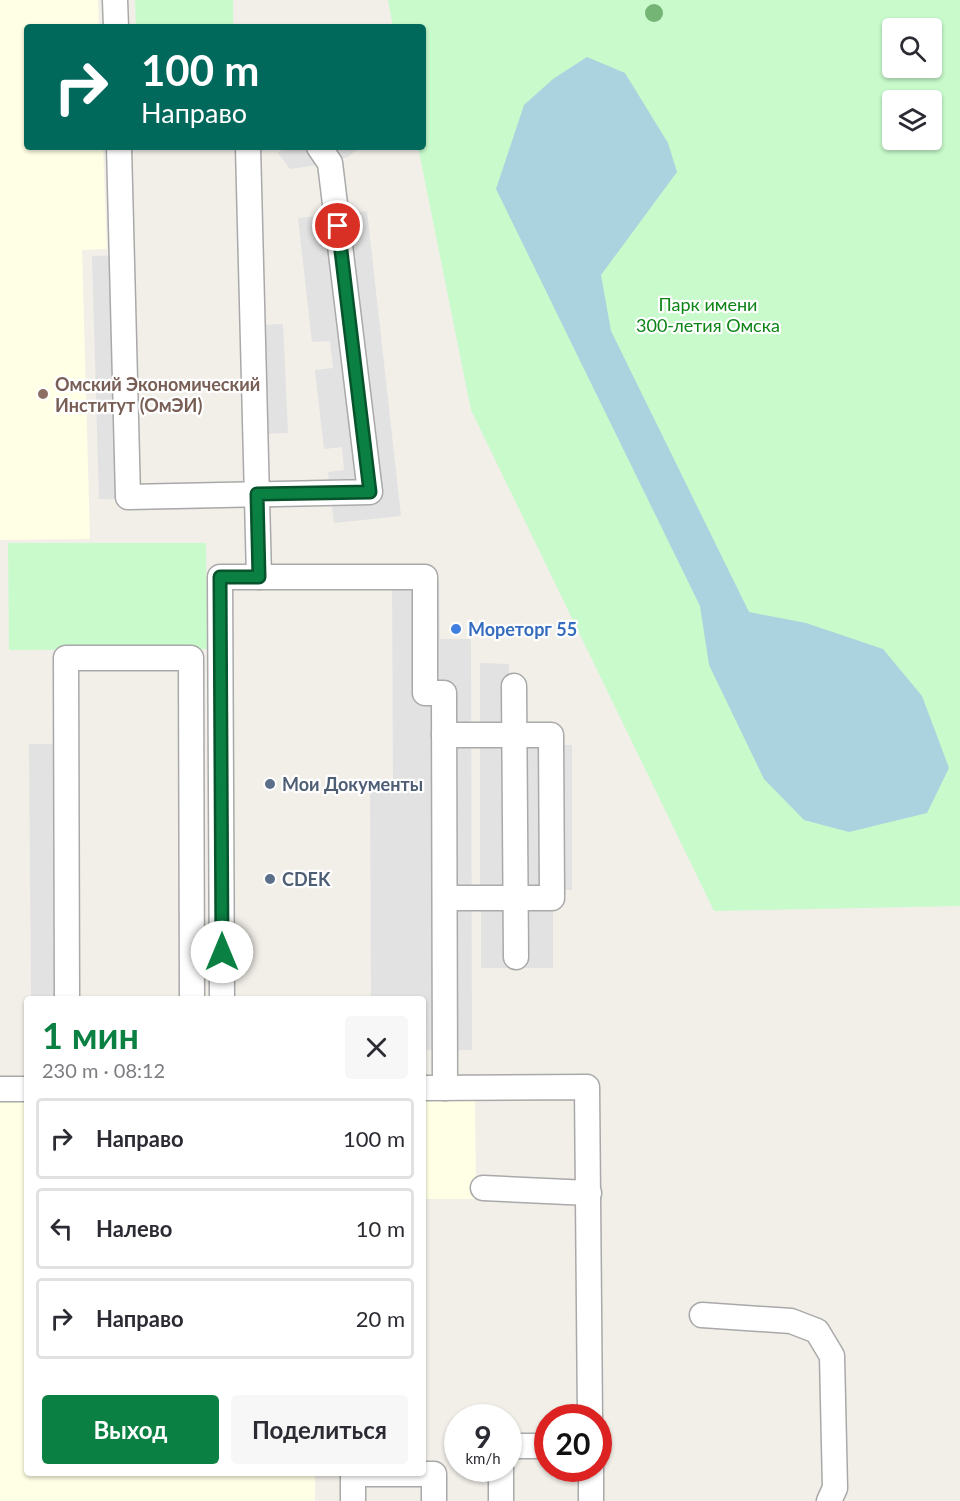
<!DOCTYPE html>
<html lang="ru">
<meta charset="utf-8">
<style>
:root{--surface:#fff;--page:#f7f7f7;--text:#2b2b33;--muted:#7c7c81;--line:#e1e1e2;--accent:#0b8043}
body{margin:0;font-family:Lato,sans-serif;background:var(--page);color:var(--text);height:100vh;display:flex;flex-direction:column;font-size:22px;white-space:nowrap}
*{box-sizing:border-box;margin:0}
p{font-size:20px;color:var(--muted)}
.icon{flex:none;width:33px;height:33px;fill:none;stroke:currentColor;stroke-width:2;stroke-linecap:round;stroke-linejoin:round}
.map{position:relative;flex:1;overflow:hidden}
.sheet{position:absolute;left:24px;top:996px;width:402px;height:480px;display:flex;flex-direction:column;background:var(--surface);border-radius:6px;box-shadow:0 2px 4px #0004}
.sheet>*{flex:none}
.hud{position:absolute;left:24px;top:24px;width:402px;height:126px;border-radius:6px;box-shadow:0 2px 4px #0004;background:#00695c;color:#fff;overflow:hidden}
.controls{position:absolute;left:882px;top:18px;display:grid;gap:12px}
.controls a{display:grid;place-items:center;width:60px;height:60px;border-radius:6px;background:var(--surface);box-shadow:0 2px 4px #0004;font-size:30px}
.speed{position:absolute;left:444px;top:1404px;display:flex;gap:12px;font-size:30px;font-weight:700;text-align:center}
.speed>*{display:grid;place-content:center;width:78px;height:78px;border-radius:50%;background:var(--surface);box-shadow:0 2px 4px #0004;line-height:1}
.speed small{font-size:15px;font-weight:400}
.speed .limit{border:9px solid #d22;background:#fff;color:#111}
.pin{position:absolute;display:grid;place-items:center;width:51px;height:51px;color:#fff;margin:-26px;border:3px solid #fff;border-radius:50%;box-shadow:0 2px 6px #0007}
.me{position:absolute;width:66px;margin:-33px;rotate:0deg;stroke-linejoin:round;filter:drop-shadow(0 0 4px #0008)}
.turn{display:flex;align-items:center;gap:21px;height:126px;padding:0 18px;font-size:27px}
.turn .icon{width:78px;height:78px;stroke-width:2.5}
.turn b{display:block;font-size:42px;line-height:51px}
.round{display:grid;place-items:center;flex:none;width:63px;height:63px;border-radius:6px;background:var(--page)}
.summary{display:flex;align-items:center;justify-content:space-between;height:102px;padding:0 18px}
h1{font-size:36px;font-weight:700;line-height:45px;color:var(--accent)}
.primary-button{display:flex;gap:12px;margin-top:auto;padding:12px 18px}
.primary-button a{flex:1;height:69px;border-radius:6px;background:var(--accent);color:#fff;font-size:24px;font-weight:700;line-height:69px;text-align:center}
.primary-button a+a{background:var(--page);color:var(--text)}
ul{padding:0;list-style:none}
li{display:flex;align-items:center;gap:18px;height:81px;margin:0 12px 9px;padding:0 6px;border:3px solid var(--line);border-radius:6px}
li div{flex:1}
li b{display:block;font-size:22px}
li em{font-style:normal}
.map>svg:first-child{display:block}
</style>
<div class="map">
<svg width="960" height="1501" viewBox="0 0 960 1501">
<rect width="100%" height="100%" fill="#f2efe9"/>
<g fill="#ffffe5">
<polygon points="0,0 98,0 99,27 27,27 27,147 103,147 107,249 82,250 90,539 0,540"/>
<polygon points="423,1097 475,1097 476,1199 423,1199"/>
<polygon points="0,1098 27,1098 27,1473 315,1473 315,1501 0,1501"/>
</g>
<g fill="#c8facc" fill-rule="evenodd">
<polygon points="135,0 233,0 233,27 136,27"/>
<path d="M 388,0 L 960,0 L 960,906 L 714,911 L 471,410 L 418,147 L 423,147 L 423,27 L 393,27 ZM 892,28 L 932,28 L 932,68 L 892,68 ZM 892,100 L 932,100 L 932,140 L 892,140 Z"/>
<polygon points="8,543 206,543 207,649 9,650"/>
</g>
<g fill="#e2e2e2">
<polygon points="286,147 359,147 359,148 348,157 318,165 290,169 278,153"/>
<polygon points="367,211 401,516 334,523 328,472 344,470 342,447 324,449 315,370 333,368 330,341 312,342 298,218"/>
<polygon points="127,255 133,499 99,499 92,256"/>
<polygon points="283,324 288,433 263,434 258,325"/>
<polygon points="392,581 439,581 440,639 471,639 472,1050 423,1050 423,999 371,999 370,781 393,780"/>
<polygon points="480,663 509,664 510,745 572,745 572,890 480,890"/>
<polygon points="29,744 71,744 73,999 31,999"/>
<polygon points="553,910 553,968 481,968 481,911"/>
</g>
<polygon fill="#aad3df" points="587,57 625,73 668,143 677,172 601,275 611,331 749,612 806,623 883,649 922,696 949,768 927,813 849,832 804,820 764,779 709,665 700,606 496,189 524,105 553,79"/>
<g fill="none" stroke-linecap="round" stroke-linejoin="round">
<defs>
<g id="minor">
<polyline points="115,0 116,27"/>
<polyline points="119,147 128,497 370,492 330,163 319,147"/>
<polyline points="248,147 259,577"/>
<polyline points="514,686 516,957"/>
<polyline points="444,735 551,735 552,898 445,898"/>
<polyline points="67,999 66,658 191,658 192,999"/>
<polyline points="222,999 220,577 425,577 425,693 444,693 445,1088"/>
<polyline points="423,1088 587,1087 590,1418"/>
<polyline points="0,1089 27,1089"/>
<polyline points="483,1188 589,1193"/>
<polyline points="702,1315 791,1321 817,1331 832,1356 835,1488 829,1501"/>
<polyline points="508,1446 548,1446"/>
<polyline points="501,1468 501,1501"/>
<polyline points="591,1468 591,1501"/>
<polyline points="353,1501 353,1474 434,1474 434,1501"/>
</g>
</defs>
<use href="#minor" stroke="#a9a9a9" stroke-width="27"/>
<use href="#minor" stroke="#fff" stroke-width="24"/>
</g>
<circle fill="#74b475" cx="654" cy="13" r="9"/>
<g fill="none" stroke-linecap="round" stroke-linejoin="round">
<defs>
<polyline id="route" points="222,952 220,577 259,577 257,494 370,492 338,226"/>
</defs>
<use href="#route" stroke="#07532c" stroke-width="15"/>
<use href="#route" stroke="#0b8043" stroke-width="10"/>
</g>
<circle fill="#8d6e63" stroke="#fff" stroke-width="2" cx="43" cy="394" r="6"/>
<circle fill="#3f7fe0" stroke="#fff" stroke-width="2" cx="456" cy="629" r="6"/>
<g fill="#5c6f8a" stroke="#fff" stroke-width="2">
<circle cx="270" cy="784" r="6"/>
<circle cx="270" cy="879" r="6"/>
</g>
<g text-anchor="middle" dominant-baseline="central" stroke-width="4.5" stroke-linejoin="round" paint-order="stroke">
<g font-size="18" fill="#0c8416" stroke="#fff">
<text x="708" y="304">Парк имени<tspan x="708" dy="21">300-летия Омска</tspan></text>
</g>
<g font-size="18" font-weight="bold" fill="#785e54" stroke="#fff" text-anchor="start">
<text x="55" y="384">Омский Экономический<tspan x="55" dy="21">Институт (ОмЭИ)</tspan></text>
</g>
<g font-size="18" font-weight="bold" fill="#366cbe" stroke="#fff" text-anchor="start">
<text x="468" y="629">Мореторг 55</text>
</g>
<g font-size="18" font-weight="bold" fill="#4e5e75" stroke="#fff" text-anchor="start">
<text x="282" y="784">Мои Документы</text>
<text x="282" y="879">CDEK</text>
</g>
</g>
</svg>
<div class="controls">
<a><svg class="icon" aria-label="search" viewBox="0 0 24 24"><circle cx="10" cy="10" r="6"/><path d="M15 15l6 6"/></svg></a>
<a><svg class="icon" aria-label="layers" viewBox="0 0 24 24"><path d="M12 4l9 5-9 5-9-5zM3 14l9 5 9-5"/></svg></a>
</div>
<div class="speed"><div>9<small>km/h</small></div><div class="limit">20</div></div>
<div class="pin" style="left:338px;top:226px;background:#d93025"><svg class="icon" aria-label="arrive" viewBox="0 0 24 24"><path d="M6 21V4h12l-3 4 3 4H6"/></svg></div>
<svg class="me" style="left:222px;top:952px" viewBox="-20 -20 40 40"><circle r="19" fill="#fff"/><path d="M0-13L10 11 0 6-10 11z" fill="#0b8043"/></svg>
<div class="hud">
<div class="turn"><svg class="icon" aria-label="right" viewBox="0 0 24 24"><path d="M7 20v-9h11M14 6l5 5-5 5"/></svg><div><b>100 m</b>Направо</div></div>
</div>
<section class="sheet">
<div class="summary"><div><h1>1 мин</h1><p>230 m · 08:12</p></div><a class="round"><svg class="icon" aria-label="close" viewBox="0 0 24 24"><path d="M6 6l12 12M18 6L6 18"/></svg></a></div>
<ul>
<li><svg class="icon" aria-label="right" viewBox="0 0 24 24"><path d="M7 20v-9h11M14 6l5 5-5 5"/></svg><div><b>Направо</b></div><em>100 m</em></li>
<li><svg class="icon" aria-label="left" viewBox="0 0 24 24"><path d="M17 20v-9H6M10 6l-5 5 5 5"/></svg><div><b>Налево</b></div><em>10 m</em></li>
<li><svg class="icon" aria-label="right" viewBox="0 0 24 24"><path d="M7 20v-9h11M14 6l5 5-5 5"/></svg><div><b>Направо</b></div><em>20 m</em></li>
</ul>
<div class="primary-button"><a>Выход</a><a>Поделиться</a></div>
</section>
</div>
